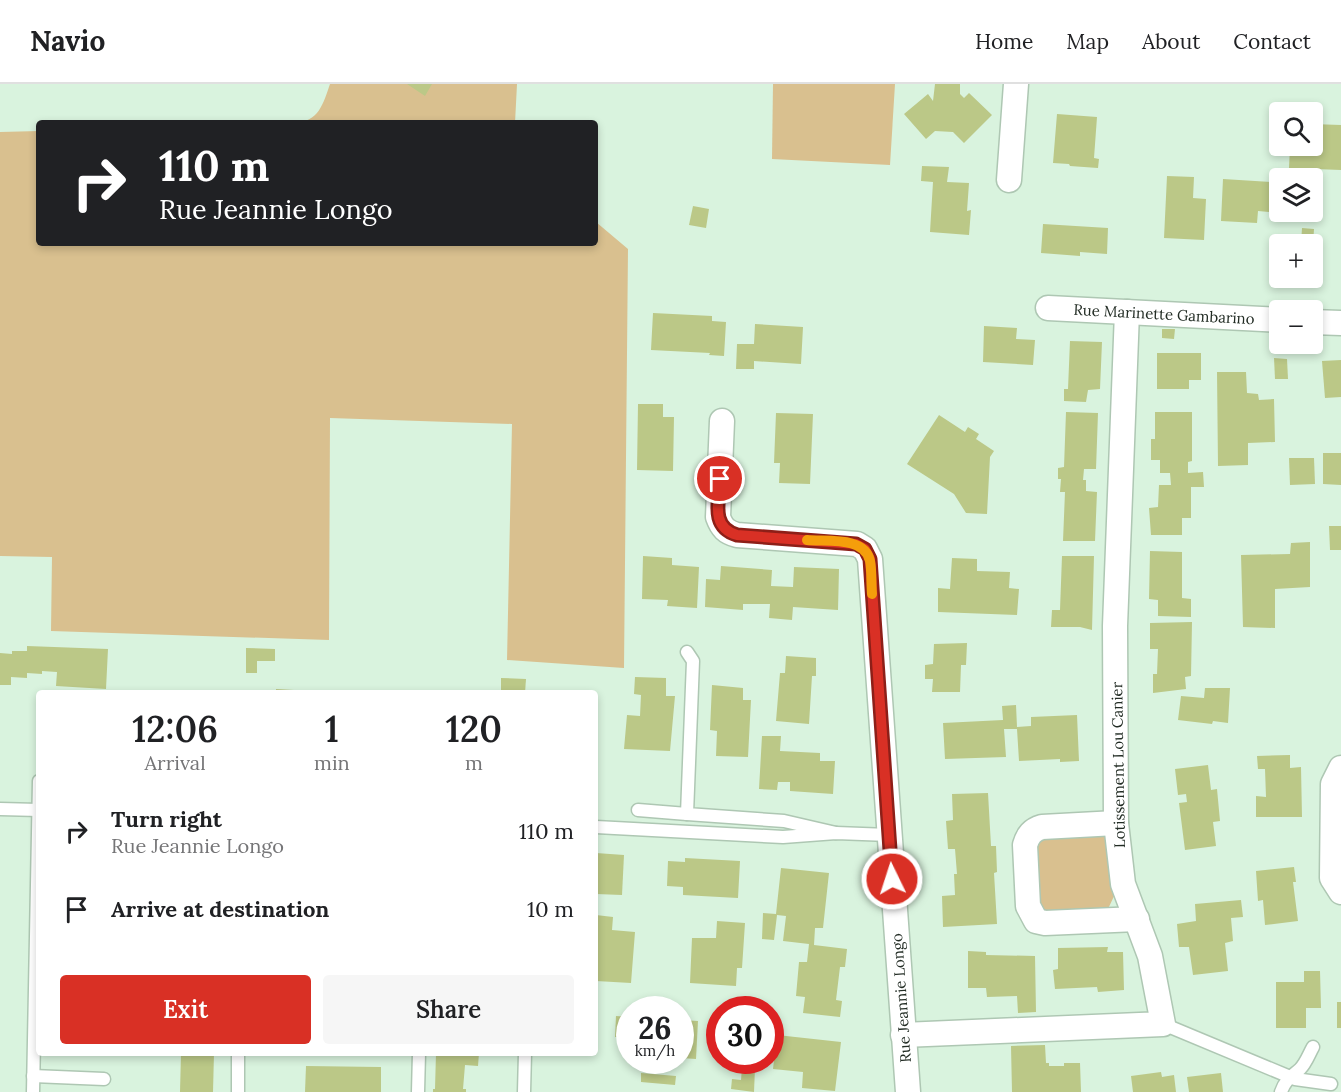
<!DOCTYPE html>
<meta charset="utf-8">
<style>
:root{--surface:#fff;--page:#f6f6f6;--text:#202124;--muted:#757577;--line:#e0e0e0;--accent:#d93025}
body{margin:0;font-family:Lora,serif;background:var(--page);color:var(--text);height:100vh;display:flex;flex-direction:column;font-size:22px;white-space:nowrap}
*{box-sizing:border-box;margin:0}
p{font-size:20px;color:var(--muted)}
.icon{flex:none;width:33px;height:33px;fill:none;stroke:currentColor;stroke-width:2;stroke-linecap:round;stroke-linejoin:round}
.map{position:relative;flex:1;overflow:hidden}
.details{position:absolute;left:36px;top:606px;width:562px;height:366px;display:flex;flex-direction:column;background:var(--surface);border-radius:6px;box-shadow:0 3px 9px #0003}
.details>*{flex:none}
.top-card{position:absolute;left:36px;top:36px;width:562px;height:126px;border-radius:6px;box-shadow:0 3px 9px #0003;background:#202124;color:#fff;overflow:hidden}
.controls{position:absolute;left:1269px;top:18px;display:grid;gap:12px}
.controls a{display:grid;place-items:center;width:54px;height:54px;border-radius:6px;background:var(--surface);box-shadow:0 3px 9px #0003;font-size:30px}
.speed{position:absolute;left:616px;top:912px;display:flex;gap:12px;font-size:30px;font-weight:700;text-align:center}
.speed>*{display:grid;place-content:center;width:78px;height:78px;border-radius:50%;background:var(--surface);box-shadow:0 3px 9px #0003;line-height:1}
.speed small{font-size:15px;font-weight:400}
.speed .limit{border:9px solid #d22;background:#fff;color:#111}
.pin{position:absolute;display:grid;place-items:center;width:51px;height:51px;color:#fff;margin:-26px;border:3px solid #fff;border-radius:50%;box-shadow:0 2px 6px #0007}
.me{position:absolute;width:66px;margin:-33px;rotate:356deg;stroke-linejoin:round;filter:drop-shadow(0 0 4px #0008)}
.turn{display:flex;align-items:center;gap:21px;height:126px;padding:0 24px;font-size:27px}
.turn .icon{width:78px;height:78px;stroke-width:2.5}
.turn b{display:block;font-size:42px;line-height:51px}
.eta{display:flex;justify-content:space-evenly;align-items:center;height:102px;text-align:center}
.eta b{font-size:36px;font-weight:600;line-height:42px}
.cta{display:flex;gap:12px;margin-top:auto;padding:12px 24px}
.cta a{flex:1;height:69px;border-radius:6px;background:var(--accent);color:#fff;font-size:24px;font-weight:600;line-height:69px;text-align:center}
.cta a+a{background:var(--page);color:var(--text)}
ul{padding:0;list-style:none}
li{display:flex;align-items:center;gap:18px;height:78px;padding:0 24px}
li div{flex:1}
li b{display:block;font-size:22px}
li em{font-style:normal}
header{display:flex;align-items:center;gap:36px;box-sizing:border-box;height:84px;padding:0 30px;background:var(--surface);border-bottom:2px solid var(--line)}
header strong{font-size:28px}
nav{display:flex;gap:33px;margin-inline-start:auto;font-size:21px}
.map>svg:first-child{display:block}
</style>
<header>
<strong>Navio</strong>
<nav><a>Home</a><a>Map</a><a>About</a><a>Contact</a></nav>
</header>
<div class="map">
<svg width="1341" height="1008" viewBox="0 0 1341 1008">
<rect width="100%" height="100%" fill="#d9f3de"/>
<g fill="#d9c08f">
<path d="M 330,0 L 517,0 L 515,39 L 294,39 C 319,38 323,20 330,0 Z"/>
<polygon points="773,0 895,0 890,81 772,75"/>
<polygon points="39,47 39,159 596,159 596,138 628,165 624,584 507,576 512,340 330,334 329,556 51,547 52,473 0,472 0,48"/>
<polygon points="1105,750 1108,756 1115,810 1108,825 1052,831 1039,825 1035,758 1039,753"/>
</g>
<g fill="#bbc887">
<polygon points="407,0 432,0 425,12"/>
<polygon points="935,0 960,0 960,10 964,14 969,9 992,31 964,59 953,48 935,47 926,55 904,30 928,10 933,17"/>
<polygon points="1057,30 1097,33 1094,74 1099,75 1098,84 1070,82 1069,80 1053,79"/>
<polygon points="1312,40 1341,41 1341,86 1289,84 1290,62 1312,62"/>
<polygon points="922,82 949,83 947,98 969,99 967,127 971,126 969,151 930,148 933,98 921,97"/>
<polygon points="1167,92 1194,93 1193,114 1206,115 1204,156 1164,154"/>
<polygon points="1223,95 1271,98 1269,128 1258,127 1257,139 1221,137"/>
<polygon points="693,122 709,125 706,144 689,141"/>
<polygon points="1043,140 1108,144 1107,170 1080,168 1080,172 1041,169"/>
<polygon points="1302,144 1314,145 1313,160 1301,160"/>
<polygon points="653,229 712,232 712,237 726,238 724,272 709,271 710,269 651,266"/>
<polygon points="755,240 803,243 801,280 754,277 754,285 736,285 737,260 754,260"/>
<polygon points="984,242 1017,244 1016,255 1035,256 1033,281 983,278"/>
<polygon points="1162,245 1175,245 1174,255 1162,254"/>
<polygon points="1070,257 1102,258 1100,305 1088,306 1086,318 1064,317 1064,305 1068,305"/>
<polygon points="1157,269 1201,269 1201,296 1189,296 1189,305 1157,305"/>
<polygon points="1274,274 1287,275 1288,295 1275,295"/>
<polygon points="1341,276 1341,313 1325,314 1322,277"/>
<polygon points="1217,288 1246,288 1247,309 1258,310 1259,316 1274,315 1275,358 1248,359 1248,381 1218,382"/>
<polygon points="638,320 663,320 663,333 674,333 673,387 637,386"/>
<polygon points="1066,328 1098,329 1096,385 1084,385 1083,396 1086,396 1086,407 1097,408 1095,457 1063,457 1065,408 1060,408 1061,395 1058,395 1058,384 1064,383"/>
<polygon points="1155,328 1192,328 1192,377 1188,378 1188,389 1203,388 1204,403 1191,403 1191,434 1182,434 1182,451 1151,451 1149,424 1158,423 1159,401 1171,401 1170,389 1160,389 1160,376 1151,376 1151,355 1155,355"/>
<polygon points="776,329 813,330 810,400 779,399 780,379 774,379"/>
<polygon points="939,331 965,348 968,343 979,350 976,355 994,367 990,373 987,430 966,429 954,410 907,380"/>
<polygon points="1323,369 1341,369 1341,401 1323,400"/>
<polygon points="1289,374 1314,374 1315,400 1290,401"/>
<polygon points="1329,442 1341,442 1341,466 1330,466"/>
<polygon points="1310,458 1310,503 1275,505 1275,544 1243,543 1241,471 1290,470 1291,459"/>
<polygon points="1150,467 1182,468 1182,514 1191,515 1191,533 1158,532 1158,516 1149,515"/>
<polygon points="643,472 672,474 672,481 699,483 697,524 667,522 668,516 642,515"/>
<polygon points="1062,472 1094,472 1092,546 1080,543 1051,543 1052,526 1060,526"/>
<polygon points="952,474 977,475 977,487 1010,488 1009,504 1019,505 1017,531 938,528 938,504 950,505"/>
<polygon points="721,482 772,486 771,502 793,503 794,483 839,485 838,526 793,523 792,536 769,534 770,520 743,520 743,526 705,523 706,495 720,496"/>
<polygon points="1192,538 1191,592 1185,593 1186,605 1153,609 1153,590 1157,590 1158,565 1150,565 1150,539"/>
<polygon points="967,559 966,581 961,581 960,608 932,608 933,595 925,595 925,581 933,580 934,560"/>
<polygon points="27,562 108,565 106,605 56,602 57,588 42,587 42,590 27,589 27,594 11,593 11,601 0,601 0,569 12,570 12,567 27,567"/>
<polygon points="246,564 275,565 275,577 257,577 257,589 246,589"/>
<polygon points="786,572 816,574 816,592 812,592 809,640 776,637 780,589 785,589"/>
<polygon points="635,593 666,594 666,612 675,612 670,667 624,665 627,631 640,632 641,611 634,610"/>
<polygon points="501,594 526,595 525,609 501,609"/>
<polygon points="712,601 743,604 743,616 751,616 748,673 716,672 717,647 710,646"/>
<polygon points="1205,604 1230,604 1228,639 1213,637 1212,640 1178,636 1181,612 1204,614"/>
<polygon points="276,605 294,606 294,609 276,609"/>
<polygon points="1016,621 1017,643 1031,642 1031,633 1077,631 1079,677 1060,678 1060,675 1019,677 1017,645 1004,645 1006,673 945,675 943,639 1003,636 1002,622"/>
<polygon points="762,652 781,652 780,667 820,669 820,677 835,677 833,710 790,707 790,698 778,698 777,706 759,705"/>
<polygon points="1290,671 1290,684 1301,683 1302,733 1256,733 1256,712 1266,713 1265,685 1258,685 1257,672"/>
<polygon points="1208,681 1211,706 1217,705 1220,737 1213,738 1216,762 1185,766 1179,719 1187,718 1186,710 1178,711 1175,685"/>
<polygon points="988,709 991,762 996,762 997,788 994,789 997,840 943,843 942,812 955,811 954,790 957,790 955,765 948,765 946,737 953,736 952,710"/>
<polygon points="596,769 624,771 622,811 596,810"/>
<polygon points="685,774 740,777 738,814 683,811 683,803 667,802 668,777 685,778"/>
<polygon points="1294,783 1296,798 1293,798 1298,837 1265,841 1263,816 1258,817 1256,787"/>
<polygon points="781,784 829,789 823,844 815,844 814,861 847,865 845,883 840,883 836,916 842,917 840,933 803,929 805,913 796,912 799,878 807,878 809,860 783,857 786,832 777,831 774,856 762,855 763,829 776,830"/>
<polygon points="1241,816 1243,833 1231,834 1233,857 1225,859 1228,887 1193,891 1189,863 1179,863 1177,840 1196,837 1195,820"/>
<polygon points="596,831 613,833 612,846 635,848 631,899 596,897"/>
<polygon points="717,837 745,839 742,884 737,884 736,902 690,899 692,854 716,854"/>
<polygon points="1108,863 1107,868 1123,868 1124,906 1098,908 1097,903 1055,905 1053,886 1058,885 1058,864"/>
<polygon points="968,867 986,868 986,871 1035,872 1036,928 1018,929 1017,912 987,913 986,904 968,904"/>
<polygon points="1304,887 1320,887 1321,924 1306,924 1306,944 1276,944 1276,898 1304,898"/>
<rect x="1337" y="918" width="4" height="26"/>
<polygon points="616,932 630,933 630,954 615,953"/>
<polygon points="681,936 698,937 696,975 681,974"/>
<polygon points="777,951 841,958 835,1007 802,1004 803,988 773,985"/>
<polygon points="1045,961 1046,979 1049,979 1049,982 1064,982 1064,979 1080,979 1081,1008 1012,1008 1011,962"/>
<polygon points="181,969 214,969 213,1008 180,1008"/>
<polygon points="436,969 479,969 478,982 465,981 463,1005 466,1005 466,1008 433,1008 433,1005 435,1005"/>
<polygon points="306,982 381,983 381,1008 305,1008"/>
<polygon points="742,983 755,984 754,1008 731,1005 732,995 741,996"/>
<polygon points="1161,988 1162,993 1174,991 1176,1008 1133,1008 1131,992"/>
<polygon points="641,989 676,992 675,1001 641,998"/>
<polygon points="1221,989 1223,1008 1189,1008 1187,993"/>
</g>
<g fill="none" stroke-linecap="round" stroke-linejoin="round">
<defs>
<g id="service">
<polyline points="687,568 693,577 687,730 784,737 836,749"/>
<polyline points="0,725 39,726"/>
<polyline points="638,726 687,730"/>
<polyline points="596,743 783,753 836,749 889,751"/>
<polyline points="1163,940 1295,995 1331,1000"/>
<polyline points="33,992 104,995"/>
<polyline points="33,1008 39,697"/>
<polyline points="238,1008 238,969"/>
<polyline points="418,1008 419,969"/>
<polyline points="524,1008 525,969"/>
<path d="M 1281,1008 C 1285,996 1291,993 1300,985 C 1306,979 1309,970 1313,963"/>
</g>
<g id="minor">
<polyline points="1009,96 1016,0"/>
<polyline points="1048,224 1280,236"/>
<polyline points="1312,238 1341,239"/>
<path d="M 722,337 L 718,433 C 722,444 726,448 737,451 L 857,460 L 865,465 L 870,475 L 908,1008"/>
<polyline points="1341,684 1333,700 1332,794 1341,808"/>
<path d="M 1116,739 L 1042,743 C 1032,746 1028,751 1025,761 L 1028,822 L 1036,837 L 1045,839 L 1137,835"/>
<polyline points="903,951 1163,940 1150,872 1123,800 1116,739 1115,542 1127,228"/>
</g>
</defs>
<use href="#service" stroke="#aec7b3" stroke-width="15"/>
<use href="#minor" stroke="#aec7b3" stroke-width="27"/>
<use href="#service" stroke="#fff" stroke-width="12"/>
<use href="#minor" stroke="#fff" stroke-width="24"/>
</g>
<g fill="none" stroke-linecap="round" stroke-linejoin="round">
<defs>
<path id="route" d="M 720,395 C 719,417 710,443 737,451 L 856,460 L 865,465 L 870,475 L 892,795"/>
</defs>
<use href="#route" stroke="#8d1f18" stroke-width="15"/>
<use href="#route" stroke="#d93025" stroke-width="10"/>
<path stroke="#f59e0b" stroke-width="10" d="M 807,456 C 827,458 865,452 870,477 C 872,487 871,499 872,510"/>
</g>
<g text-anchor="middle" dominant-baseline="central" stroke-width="4.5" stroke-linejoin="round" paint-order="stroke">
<g font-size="15" fill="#222c24" stroke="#fff">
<text transform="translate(1164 230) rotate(3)">Rue Marinette Gambarino</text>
<text transform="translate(1118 681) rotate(-91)">Lotissement Lou Canier</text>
<text transform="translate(901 914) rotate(-94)">Rue Jeannie Longo</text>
</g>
</g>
</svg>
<div class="controls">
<a><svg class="icon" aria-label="search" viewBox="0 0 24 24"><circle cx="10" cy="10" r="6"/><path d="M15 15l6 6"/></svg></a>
<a><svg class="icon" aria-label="layers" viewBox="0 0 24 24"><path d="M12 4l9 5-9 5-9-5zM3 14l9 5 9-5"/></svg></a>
<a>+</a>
<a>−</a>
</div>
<div class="speed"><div>26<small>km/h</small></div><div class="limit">30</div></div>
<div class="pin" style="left:720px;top:395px;background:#d93025"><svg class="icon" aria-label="arrive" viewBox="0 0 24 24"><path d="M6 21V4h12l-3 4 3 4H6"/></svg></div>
<svg class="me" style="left:892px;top:795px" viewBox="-20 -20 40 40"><circle r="17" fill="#d93025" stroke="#fff" stroke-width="3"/><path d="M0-11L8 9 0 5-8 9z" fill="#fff"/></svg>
<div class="top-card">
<div class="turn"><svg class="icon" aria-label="right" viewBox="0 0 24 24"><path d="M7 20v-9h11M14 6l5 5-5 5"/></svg><div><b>110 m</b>Rue Jeannie Longo</div></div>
</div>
<section class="details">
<div class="eta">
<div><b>12:06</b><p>Arrival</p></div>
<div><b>1</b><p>min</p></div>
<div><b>120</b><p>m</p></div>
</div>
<ul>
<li><svg class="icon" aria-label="right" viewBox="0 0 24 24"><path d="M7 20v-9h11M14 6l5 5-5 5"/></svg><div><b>Turn right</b><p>Rue Jeannie Longo</p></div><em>110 m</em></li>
<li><svg class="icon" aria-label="arrive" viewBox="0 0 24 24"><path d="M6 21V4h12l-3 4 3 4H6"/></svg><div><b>Arrive at destination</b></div><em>10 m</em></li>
</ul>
<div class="cta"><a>Exit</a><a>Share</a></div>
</section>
</div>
